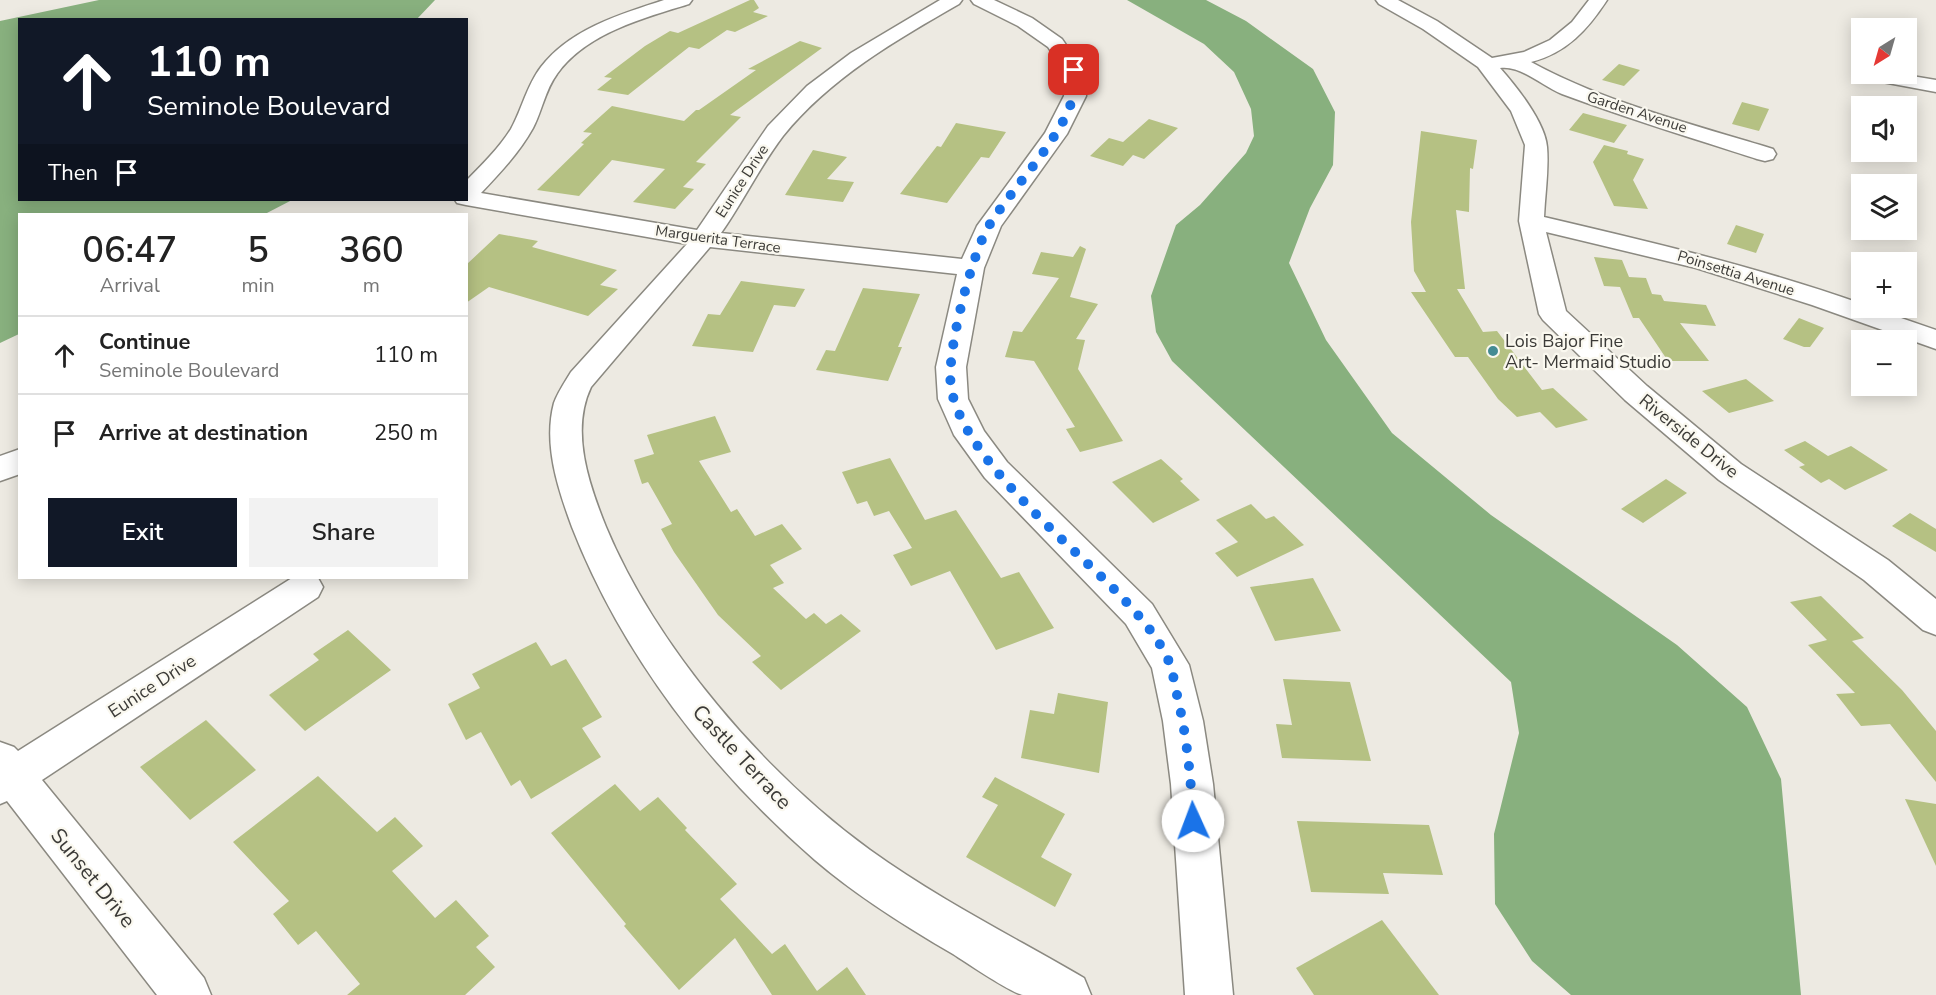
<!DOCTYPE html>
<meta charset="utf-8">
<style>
:root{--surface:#fff;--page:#f2f2f2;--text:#222;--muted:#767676;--line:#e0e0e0;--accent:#111827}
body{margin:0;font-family:"Nunito Sans",sans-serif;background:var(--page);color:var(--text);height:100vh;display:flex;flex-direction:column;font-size:22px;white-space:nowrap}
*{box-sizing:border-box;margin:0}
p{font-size:20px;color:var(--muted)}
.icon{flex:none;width:33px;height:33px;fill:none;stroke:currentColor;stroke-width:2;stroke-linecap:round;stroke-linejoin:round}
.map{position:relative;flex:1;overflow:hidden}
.side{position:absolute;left:18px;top:213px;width:450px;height:366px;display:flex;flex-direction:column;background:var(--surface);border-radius:0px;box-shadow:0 3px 15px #0003}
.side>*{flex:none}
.guide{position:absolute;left:18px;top:18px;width:450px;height:183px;border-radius:0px;box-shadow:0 3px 15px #0003;background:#111827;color:#fff;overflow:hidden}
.needle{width:39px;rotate:217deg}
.controls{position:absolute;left:1851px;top:18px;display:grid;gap:12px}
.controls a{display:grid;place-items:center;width:66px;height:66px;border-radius:0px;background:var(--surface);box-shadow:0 3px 15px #0003;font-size:30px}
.pin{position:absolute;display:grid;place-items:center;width:51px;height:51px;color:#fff;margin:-26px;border-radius:12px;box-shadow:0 3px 9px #0006}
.me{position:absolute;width:66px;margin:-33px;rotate:358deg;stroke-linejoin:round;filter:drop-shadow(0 0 4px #0008)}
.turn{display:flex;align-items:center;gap:21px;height:126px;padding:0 30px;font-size:27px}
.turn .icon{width:78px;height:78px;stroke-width:2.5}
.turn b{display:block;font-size:42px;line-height:51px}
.then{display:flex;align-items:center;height:57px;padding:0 30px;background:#0003;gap:12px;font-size:22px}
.eta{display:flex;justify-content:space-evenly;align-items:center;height:102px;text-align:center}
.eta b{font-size:36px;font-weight:600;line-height:42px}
.button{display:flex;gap:12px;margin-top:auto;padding:12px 30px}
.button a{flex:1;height:69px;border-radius:0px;background:var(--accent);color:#fff;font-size:24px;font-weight:600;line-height:69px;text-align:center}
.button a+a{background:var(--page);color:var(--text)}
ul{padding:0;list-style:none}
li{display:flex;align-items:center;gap:18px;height:78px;padding:0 30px;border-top:2px solid var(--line)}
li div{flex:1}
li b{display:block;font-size:22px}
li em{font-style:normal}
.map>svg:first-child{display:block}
</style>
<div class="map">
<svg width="1936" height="995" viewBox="0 0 1936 995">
<rect width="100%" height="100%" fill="#edeae2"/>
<g fill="#88b07e">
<polygon points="99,0 435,0 416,20 20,20 20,200 292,200 265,214 20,214 19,334 0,343 0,21"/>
<polygon points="1127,0 1206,0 1246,21 1313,69 1335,112 1333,165 1310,208 1289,263 1326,340 1392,433 1491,515 1677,645 1747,707 1781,779 1801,995 1571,995 1532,961 1495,904 1494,834 1519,733 1511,682 1172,361 1156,332 1151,296 1176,225 1200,205 1246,153 1254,136 1251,109 1234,72 1204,44"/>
</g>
<g fill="#b5c183">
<polygon points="750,0 754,0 759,8 753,12 768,16 735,32 727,30 699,49 689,47 628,95 597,90 612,78 604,77 645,46 670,31 678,33"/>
<polygon points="800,41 822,48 730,115 741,117 696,162 706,164 683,187 694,189 675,209 633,202 665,169 612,160 579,196 537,190 584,144 581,143 592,133 583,132 612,106 684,121 696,110 699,110 756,70 748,69"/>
<polygon points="1619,64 1640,70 1624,86 1602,80"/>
<polygon points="1742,102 1769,109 1759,131 1732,124"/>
<polygon points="1583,113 1627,125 1614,143 1569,130"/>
<polygon points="1149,119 1178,128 1144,159 1133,155 1123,166 1090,156 1109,138 1123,142"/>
<polygon points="956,123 1006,132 989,158 981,157 947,203 900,194 937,146 941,147"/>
<polygon points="1421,131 1477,140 1473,169 1470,168 1469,212 1456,210 1465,289 1457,289 1483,332 1497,331 1542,390 1553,388 1588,420 1556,428 1540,412 1517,417 1498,399 1468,357 1455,357 1411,292 1426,292 1414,271 1411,222"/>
<polygon points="1604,145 1628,151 1627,154 1644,159 1633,180 1648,209 1614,206 1593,162"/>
<polygon points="813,150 847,157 827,179 854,182 843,202 785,195"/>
<polygon points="1736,225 1764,234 1756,253 1727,244"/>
<polygon points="499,234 538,241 532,247 617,270 600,285 618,289 588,316 489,287 466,303 466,265"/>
<polygon points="1080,246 1086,249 1070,297 1098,304 1076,339 1085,340 1078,369 1123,441 1080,452 1066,429 1075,427 1034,361 1005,357 1013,331 1022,332 1059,278 1032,274 1041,252 1073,257"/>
<polygon points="1594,257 1622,260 1629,277 1646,278 1652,294 1661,295 1664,301 1706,305 1716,326 1680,323 1709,361 1668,361 1639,318 1633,318 1620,287 1604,286"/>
<polygon points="741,281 805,289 795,307 774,305 753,352 692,346 708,314 720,315"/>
<polygon points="863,288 920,294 898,347 902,347 888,381 816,370 826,350 835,351"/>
<polygon points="1799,318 1824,328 1810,347 1804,347 1783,339"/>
<polygon points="1746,379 1774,401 1729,413 1702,391"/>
<polygon points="715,416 731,452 699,461 731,512 737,509 755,536 782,524 802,549 770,565 784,583 773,588 806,619 814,613 826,624 841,614 861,631 781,690 752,662 761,656 718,615 674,552 661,529 672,524 648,482 642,484 634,460 654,454 647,435"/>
<polygon points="1805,441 1828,456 1851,446 1888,470 1845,490 1829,479 1821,483 1799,467 1805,465 1784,450"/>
<polygon points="890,458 925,520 956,510 1001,578 1019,572 1054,628 996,650 950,571 911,586 893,555 912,548 889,511 874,516 867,501 857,504 842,472"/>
<polygon points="1161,459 1183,479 1180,481 1200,500 1153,523 1112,482"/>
<polygon points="1666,479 1687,493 1643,523 1621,509"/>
<polygon points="1251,504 1266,519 1274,516 1304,545 1237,577 1215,553 1238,542 1216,520"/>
<polygon points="1910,513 1936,529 1936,552 1892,526"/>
<polygon points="1313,578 1341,631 1275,641 1250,587"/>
<polygon points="1821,596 1864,638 1852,641 1902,690 1936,731 1936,782 1890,724 1861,726 1836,694 1855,693 1808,645 1827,640 1790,602"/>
<polygon points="348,630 391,670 305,731 269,695 319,660 313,654"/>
<polygon points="536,642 551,666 566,659 602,717 582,728 601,757 531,799 520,780 511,786 481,732 466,740 448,704 480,688 472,674"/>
<polygon points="1283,679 1350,682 1371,761 1282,758 1276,724 1292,725"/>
<polygon points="1058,693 1108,702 1099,773 1021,758 1030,710 1054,714"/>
<polygon points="206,720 256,770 190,820 140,767"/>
<polygon points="318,776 377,832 395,817 423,846 392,871 435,918 456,900 489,936 476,947 495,967 465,995 347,995 360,984 316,931 298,945 273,914 289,901 233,842"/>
<polygon points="995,777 1065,814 1041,857 1072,874 1055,907 966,857 998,805 982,797"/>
<polygon points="615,784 640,811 658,797 687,828 685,830 737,884 720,899 772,954 785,944 817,991 847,967 866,995 772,995 735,938 679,990 624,926 626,924 551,833"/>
<polygon points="1905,799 1936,804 1936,866"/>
<polygon points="1297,821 1429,825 1443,875 1383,873 1389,894 1311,892"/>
<polygon points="1382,920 1439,995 1314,995 1296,968"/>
</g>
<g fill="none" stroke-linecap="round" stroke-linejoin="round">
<defs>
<g id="minor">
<path d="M 664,0 L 692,0 L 689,4 C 644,18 586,33 557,74 C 545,90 542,111 533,128 C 519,153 500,173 481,193 L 697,230 L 768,126 L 807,86 L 851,53 L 940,0 L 962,0 L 959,4 C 896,40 830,78 783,136 C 760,166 743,202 721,233 L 962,259 L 977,226 L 1045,133 L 1064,96 L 1066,80 L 1064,71 L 1048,47 L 1018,26 L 974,4 L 971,0 L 994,0 L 1032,18 L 1062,39 L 1084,71 L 1086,80 L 1086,96 L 1067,134 L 1001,226 L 984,268 L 966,367 L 968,399 L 984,431 L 1007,462 L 1152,604 L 1189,665 L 1203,721 L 1213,784 L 1233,995 L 1185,995 L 1171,784 L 1163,721 L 1152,668 L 1126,624 L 985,478 L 954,435 L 938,399 L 936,367 L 957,274 L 710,247 L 591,387 C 570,431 589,485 606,527 C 656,647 765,774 870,850 C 938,899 1012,936 1084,978 L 1091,995 C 1071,995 1042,995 1023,995 C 1011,993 967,963 953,954 C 905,926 857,896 815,860 C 711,770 622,655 572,527 C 558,489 543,444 554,403 C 558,392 565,382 571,372 L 687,244 L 466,205 L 457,203 L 455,200 L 466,200 L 466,181 C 482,165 499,148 511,129 C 522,109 527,85 541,67 C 570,29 621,14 664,0 Z"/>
<path d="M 1376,0 L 1398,0 L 1437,21 L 1492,58 L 1524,52 L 1550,40 L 1572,22 L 1589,0 L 1607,0 C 1588,29 1567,53 1531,62 C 1606,103 1692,124 1773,149 L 1776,154 L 1773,159 L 1765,161 L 1757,159 C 1692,138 1626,118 1562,94 C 1542,86 1521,65 1500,68 C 1516,86 1545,122 1547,147 C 1549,169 1545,194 1544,217 C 1651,242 1757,267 1862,304 L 1862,308 L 1872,308 L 1936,330 L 1936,349 L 1812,305 L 1696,268 L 1546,232 L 1566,311 L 1647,386 L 1741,464 L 1888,560 L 1936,599 L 1936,635 L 1923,630 L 1864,580 L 1719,480 L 1625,400 L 1543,320 L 1539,314 L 1519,221 L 1525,145 L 1511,111 L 1478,67 L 1423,29 L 1379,4 Z"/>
<polygon points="1862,70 1862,74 1900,74 1936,80 1936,92 1861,78 1858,74"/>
<polygon points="20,449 20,474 0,481 0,456"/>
<polygon points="292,578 318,578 323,587 318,597 42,780 204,978 211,995 157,995 7,801 0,804 0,742 14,747 18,751"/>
</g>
</defs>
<use href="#minor" stroke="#8b8981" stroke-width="3"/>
<use href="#minor" fill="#fff" fill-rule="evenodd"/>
</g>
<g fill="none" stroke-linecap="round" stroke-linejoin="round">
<path stroke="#1a73e8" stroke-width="10" stroke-dasharray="0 18" d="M 1074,70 C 1086,120 1007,189 985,233 C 970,264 946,353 951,387 C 961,454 1062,538 1110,585 C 1133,609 1157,633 1170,664 C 1173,674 1175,685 1177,695 C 1187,737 1191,778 1193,821"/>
</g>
<circle fill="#448b93" stroke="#faf8ef" stroke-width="2" cx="1493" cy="351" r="6"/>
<g text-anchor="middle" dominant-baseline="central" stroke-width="4.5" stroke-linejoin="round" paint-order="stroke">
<g font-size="15" fill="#3b3a37" stroke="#faf8ef">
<text transform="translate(1637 112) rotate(18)">Garden Avenue</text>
<text transform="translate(742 181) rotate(-57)">Eunice Drive</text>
<text transform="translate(718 239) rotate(8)">Marguerita Terrace</text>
<text transform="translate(1736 273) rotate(17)">Poinsettia Avenue</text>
</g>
<g font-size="18" fill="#3b3a37" stroke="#faf8ef" text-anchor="start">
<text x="1505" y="341">Lois Bajor Fine<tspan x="1505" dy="21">Art- Mermaid Studio</tspan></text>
</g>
<g font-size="18" fill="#3b3a37" stroke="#faf8ef">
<text transform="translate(1689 436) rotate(39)">Riverside Drive</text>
<text transform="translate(152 686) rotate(-33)">Eunice Drive</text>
</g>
<g font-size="21" fill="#3b3a37" stroke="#faf8ef">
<text transform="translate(742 757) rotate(47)">Castle Terrace</text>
<text transform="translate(93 878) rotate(51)">Sunset Drive</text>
</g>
</g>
</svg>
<div class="controls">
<a><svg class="needle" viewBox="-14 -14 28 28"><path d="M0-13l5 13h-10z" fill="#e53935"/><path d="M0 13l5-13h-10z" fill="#767676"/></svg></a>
<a><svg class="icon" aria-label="sound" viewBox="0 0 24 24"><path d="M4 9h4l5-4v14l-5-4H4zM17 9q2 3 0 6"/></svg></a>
<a><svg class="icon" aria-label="layers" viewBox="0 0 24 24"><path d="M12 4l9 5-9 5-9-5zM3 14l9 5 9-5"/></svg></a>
<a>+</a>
<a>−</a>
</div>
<div class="pin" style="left:1074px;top:70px;background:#d93025"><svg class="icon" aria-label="arrive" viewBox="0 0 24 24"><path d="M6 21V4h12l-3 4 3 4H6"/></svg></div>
<svg class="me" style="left:1193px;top:821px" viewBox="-20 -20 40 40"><circle r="19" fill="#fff"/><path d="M0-13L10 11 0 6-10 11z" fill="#1a73e8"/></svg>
<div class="guide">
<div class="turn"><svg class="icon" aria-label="ahead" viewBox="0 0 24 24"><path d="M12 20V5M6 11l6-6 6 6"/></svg><div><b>110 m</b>Seminole Boulevard</div></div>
<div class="then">Then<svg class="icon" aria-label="arrive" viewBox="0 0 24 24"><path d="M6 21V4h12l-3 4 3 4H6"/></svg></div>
</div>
<section class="side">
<div class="eta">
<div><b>06:47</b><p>Arrival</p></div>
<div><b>5</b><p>min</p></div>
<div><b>360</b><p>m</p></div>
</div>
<ul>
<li><svg class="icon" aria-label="ahead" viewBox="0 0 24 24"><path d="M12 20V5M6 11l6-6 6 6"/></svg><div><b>Continue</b><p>Seminole Boulevard</p></div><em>110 m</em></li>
<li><svg class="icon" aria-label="arrive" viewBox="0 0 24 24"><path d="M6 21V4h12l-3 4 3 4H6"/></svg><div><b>Arrive at destination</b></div><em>250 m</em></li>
</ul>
<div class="button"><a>Exit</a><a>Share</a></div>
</section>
</div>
